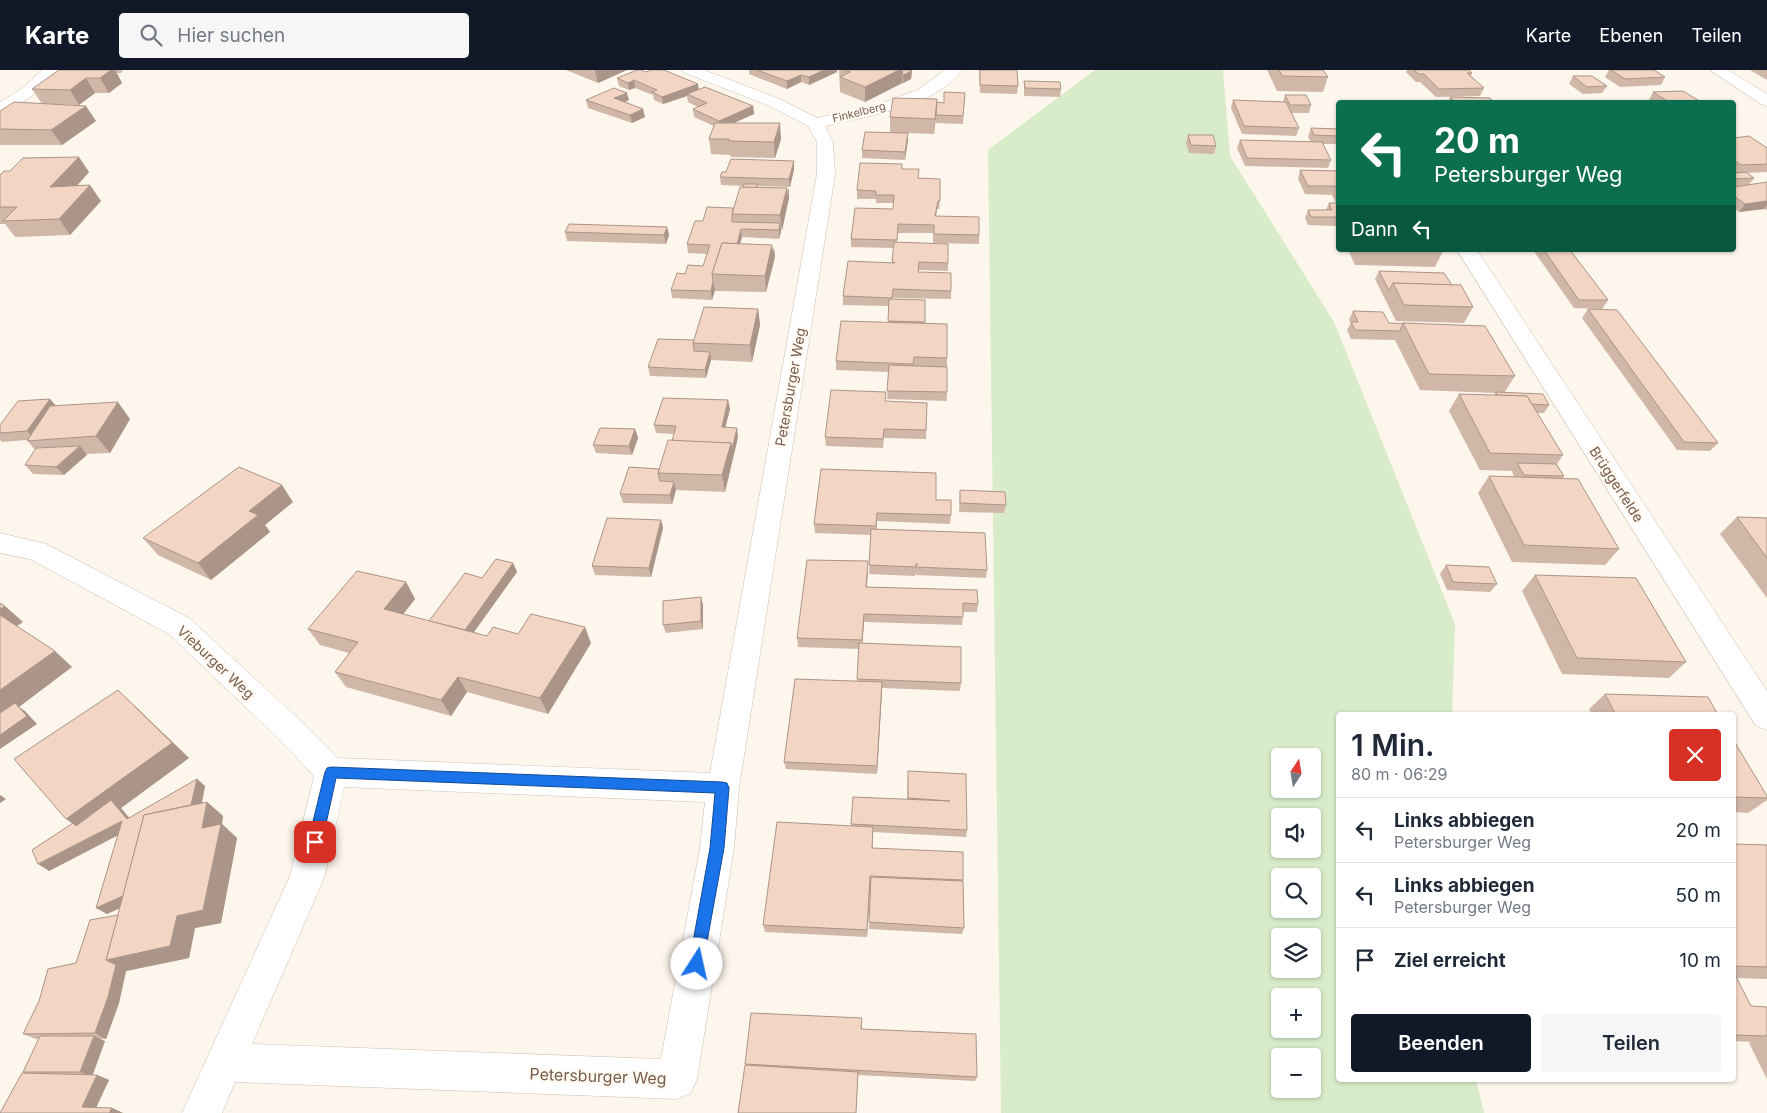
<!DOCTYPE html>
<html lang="de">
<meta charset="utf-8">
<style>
:root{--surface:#fff;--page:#f6f6f7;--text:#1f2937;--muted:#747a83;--line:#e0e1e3;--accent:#111827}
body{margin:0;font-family:Inter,sans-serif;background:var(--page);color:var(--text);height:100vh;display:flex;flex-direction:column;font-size:19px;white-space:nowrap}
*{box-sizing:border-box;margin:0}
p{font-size:16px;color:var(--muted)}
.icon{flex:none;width:28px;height:28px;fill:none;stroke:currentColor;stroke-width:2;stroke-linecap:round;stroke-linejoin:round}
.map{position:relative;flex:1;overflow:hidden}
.details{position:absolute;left:1336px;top:642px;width:400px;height:370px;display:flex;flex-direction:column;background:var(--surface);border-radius:5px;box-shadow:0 1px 4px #0004}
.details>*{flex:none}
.top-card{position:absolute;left:1336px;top:30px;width:400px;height:152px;border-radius:5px;box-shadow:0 1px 4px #0004;background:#0b6e4f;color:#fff;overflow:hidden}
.needle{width:32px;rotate:12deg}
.controls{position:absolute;left:1271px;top:678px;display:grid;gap:10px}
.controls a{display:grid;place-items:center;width:50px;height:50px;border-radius:5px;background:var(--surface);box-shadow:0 1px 4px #0004;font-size:25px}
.pin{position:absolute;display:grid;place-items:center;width:42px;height:42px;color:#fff;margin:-21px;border-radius:10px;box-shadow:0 2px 8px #0006}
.me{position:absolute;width:55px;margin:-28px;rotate:10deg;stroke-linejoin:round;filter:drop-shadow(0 0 4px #0008)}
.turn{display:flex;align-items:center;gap:18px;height:105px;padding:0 15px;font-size:22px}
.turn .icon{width:65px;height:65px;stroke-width:2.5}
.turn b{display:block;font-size:35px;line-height:42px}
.then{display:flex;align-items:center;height:48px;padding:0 15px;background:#0003;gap:10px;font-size:19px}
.round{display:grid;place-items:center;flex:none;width:52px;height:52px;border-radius:5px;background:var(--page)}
.overview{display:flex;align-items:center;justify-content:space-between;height:85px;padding:0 15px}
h1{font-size:30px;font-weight:600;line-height:38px}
.cta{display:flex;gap:10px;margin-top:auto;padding:10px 15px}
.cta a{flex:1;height:58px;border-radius:5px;background:var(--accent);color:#fff;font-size:20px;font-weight:600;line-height:58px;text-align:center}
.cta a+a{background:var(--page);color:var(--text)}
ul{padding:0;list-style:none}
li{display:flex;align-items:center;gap:15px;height:65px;padding:0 15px;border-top:1px solid var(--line)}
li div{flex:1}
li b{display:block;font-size:19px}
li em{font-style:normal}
header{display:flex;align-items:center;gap:30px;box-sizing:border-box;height:70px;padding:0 25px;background:var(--accent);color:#fff}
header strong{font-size:24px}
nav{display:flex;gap:28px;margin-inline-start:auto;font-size:18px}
.search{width:350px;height:45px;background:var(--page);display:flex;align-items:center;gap:12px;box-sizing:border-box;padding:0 18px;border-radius:5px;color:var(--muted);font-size:19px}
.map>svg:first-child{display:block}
</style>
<header>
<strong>Karte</strong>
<div class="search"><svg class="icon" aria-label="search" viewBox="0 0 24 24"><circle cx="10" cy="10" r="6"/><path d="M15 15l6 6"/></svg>Hier suchen</div>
<nav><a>Karte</a><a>Ebenen</a><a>Teilen</a></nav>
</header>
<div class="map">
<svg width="1767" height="1043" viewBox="0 0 1767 1043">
<rect width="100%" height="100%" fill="#fdf6ec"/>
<path fill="#d8ecc9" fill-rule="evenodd" d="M 1095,0 L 1223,0 L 1230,86 L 1334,252 L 1455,554 L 1452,645 L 1339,645 L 1339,1010 L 1476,1010 L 1484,1043 L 1001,1043 L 988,80 ZM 1280,686 L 1312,686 L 1312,719 L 1280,719 ZM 1280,746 L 1312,746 L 1312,779 L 1280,779 ZM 1280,806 L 1312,806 L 1312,839 L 1280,839 ZM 1280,866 L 1312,866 L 1312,899 L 1280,899 ZM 1280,926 L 1312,926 L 1312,959 L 1280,959 ZM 1280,986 L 1312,986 L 1312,1019 L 1280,1019 Z"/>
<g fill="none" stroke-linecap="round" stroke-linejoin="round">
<defs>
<g id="minor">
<path d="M 42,0 L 59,0 C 48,15 17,39 0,44 L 0,32 L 24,17 Z"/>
<path d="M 682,0 L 704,0 L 782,30 L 817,48 L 883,33 L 919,19 L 945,0 L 962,0 C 937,36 865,47 825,56 L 833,72 L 835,104 L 739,718 L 734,778 L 697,1009 L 691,1023 L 677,1029 L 235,1012 L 222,1043 L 182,1043 L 290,806 L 314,706 L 281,671 L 169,564 L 30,489 L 0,483 L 0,463 L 46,474 L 189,548 L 303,653 L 338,688 L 710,703 L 817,104 L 817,72 L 808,56 L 770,36 L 685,3 ZM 344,717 L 705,732 L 700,778 L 661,989 L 252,974 L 324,808 Z"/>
<polygon points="1710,0 1728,0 1767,24 1767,36 1761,34"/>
<polygon points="1457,180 1477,180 1767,621 1767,660 1756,656"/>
</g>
</defs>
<use href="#minor" stroke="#d1beb0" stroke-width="1"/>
<use href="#minor" fill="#fff" fill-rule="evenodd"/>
</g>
<g fill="#d1b7a8">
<polygon points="59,0 123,0 121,3 117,3 122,13 109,23 95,23 79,35 55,34 96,51 62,75 0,75 0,41 42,34 32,19"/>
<polygon points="566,0 627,0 598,13"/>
<polygon points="749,0 837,0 837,2 809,15 801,12 787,19 749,4"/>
<polygon points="839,0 908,0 912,1 911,9 865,32 840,22"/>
<polygon points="979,0 1017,0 1018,16 1017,24 980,23"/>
<polygon points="1267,0 1323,0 1328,7 1323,22 1277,21"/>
<polygon points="1407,0 1469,0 1472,3 1471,6 1484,18 1480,26 1436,27 1420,12 1416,12 1406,2"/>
<polygon points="1609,0 1654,0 1665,7 1661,15 1620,17 1605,7"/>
<polygon points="1750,0 1767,0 1767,10"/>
<polygon points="646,2 698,14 698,20 753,36 754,44 734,53 781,69 775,88 731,87 730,85 711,84 709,69 714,56 694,47 693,39 698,37 688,32 687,26 663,34 654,30 653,25 635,18 629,20 619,16 617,8"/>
<polygon points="1573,6 1607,16 1602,23 1583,24 1569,14"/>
<polygon points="1024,11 1061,19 1060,27 1024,26"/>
<polygon points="1653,22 1701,32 1653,32 1649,30"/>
<polygon points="965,23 963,54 936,53 936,48 934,64 908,63 905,90 862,88 862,80 890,62 890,47 937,32 944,33"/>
<polygon points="1285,25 1311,35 1309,43 1291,43 1299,58 1296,66 1242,64 1231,38 1233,30 1283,32"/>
<polygon points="1450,27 1493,32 1448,32"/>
<polygon points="586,30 629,30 625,32 645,47 632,53 588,38"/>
<polygon points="1311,58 1339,59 1339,74 1323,74 1331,90 1328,98 1245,96 1237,78 1240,70 1311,72 1308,67"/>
<polygon points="1188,65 1216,76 1214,84 1189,83 1186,73"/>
<polygon points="1734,68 1767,78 1767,102 1747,103 1754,108 1749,115 1767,112 1767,140 1764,139 1739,142 1734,138"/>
<polygon points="794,99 790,117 758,116 758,118 789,119 789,128 779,169 742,167 740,174 772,177 775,186 766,222 715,221 715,220 712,230 672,228 671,220 685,204 703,196 707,184 688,183 687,174 703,151 733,138 743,117 743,116 721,115 720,107"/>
<polygon points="902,99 919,108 940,131 939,139 937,139 936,146 979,165 979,174 933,173 933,163 898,163 897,172 948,193 948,201 918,200 918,202 951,221 951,229 893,228 893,229 925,230 925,253 947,288 947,331 887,329 889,302 836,300 836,291 888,252 889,236 843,235 843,226 892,193 894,178 851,177 851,169 893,139 894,133 876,133 876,129 857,129 857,120"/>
<polygon points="1300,100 1339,101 1339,161 1336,156 1308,155 1305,148 1308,140 1326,140 1329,133 1336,133 1332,125 1305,124 1298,109"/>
<polygon points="89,102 77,116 101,131 70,165 15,167 5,154 0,154 0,105"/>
<polygon points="667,157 669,165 666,174 567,171 565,162"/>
<polygon points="1348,180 1443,180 1443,181 1435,197 1355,195"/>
<polygon points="1533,180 1570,180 1608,230 1602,239 1574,238"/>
<polygon points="1379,201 1452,215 1473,237 1464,253 1396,251 1375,209"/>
<polygon points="758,239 760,255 752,292 711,290 706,308 650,306 648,297 694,270"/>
<polygon points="1588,239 1718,373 1710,381 1677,380 1582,248"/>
<polygon points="1353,241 1389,253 1485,256 1515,306 1504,323 1549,335 1544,343 1537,343 1563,385 1557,394 1564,406 1562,409 1619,479 1605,495 1512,492 1478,423 1489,406 1514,407 1512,401 1480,400 1449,341 1459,324 1494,325 1495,323 1420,320 1395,270 1351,269 1347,260 1351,253 1349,250"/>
<polygon points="50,329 56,336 130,349 110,383 87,384 64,405 33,404 25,395 35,380 27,370 2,372 0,370 0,355"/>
<polygon points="728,330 730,339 725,358 738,367 725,422 676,420 672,434 623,433 620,424 659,399 672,371 674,364 656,363 654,355"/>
<polygon points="886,331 927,333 926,369 884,368 883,378 826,376 825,367"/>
<polygon points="635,359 638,368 632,385 596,383 593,375"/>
<polygon points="960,420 1006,435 1004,443 959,442"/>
<polygon points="936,430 951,445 950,454 877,451 877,459 987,500 986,508 916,505 916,502 915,506 869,504 871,465 815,463 814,454"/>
<polygon points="293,432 265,455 270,462 211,510 158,485 143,468"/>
<polygon points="1737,447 1767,448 1767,528 1720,464"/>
<polygon points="661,450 663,458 651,507 595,505 592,496"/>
<polygon points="868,491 867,517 978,534 977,542 963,542 962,555 864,552 862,573 961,613 960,621 882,618 877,704 786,699 784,692 857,611 859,579 798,577 797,568"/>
<polygon points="513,493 517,502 474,562 487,566 518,564 591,573 548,644 467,622 451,646 346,617 335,602 349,583 320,575 308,559 406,512 415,529 403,544 429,551 482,508"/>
<polygon points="1446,495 1497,514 1490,522 1447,520 1440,504"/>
<polygon points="1535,505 1686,592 1669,608 1562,604 1522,521"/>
<polygon points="703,535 703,559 666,563 663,555"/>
<polygon points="1605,624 1718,645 1592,645 1589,639"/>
<polygon points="135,636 189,688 121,738 129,748 197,709 205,716 202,733 207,732 223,746 222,754 237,768 221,853 195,858 189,888 126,901 119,933 106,969 100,969 105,971 92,1005 97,1005 109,1010 96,1038 112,1038 123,1043 0,1043 26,1003 23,1002 39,969 36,969 23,964 76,893 118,845 120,838 107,844 118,765 49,801 73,753 66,749"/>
<polygon points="1734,671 1767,726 1767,730 1748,743 1734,742"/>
<polygon points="908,701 967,760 966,767 873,762 873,778 963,810 964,858 962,864 869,859 870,813 867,867 765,862 763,855 851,756 851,754 907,729"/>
<polygon points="1734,774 1767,775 1767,909 1737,908 1751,936 1767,937 1767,1009 1749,973 1751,972 1734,971"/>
<polygon points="862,953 862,959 977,1007 975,1011 858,1005 856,1043 746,996 745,994"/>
</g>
<g fill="#aa9588">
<polygon points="111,0 115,0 122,13 109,23 100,8"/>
<polygon points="595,0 627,0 598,13"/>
<polygon points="824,0 837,0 837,2 809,15 809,7"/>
<polygon points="899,0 902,0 902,13 865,32 865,17"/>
<polygon points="912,1 911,9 903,13 903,5"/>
<polygon points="801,5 801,12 787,19 787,11"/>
<polygon points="86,8 95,23 79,35 70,20"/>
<polygon points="634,10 635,18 629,20 628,13"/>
<polygon points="698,14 699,21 687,24 687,26 663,34 662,27"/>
<polygon points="627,23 629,30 616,36 614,28"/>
<polygon points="937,29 936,44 934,64 935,49"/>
<polygon points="86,36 96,51 62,75 51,60"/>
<polygon points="753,36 754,44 720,59 719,51"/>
<polygon points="643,39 645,47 632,53 630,45"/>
<polygon points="780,53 781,69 775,88 774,72"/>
<polygon points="908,63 908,71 905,90 905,82"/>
<polygon points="79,87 89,102 61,133 50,117"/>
<polygon points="794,91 794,99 790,117 789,109"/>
<polygon points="90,115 101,131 70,165 59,149"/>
<polygon points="787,118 787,126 789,119 789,128 782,161 780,145"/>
<polygon points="938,131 937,139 934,155 935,146"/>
<polygon points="1767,131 1767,135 1764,139 1739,142 1745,134"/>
<polygon points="780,153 781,162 779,169 779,160"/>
<polygon points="667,157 669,165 666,174 664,165"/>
<polygon points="741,159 742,167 738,181 736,176"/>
<polygon points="772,175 774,191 766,222 765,206"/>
<polygon points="774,177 775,186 774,191 773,182"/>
<polygon points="713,211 715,220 712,230 711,221"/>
<polygon points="758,239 760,255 752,292 750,275"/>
<polygon points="710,282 711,290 706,308 705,300"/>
<polygon points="50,329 57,337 35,370 27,361"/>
<polygon points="728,330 730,339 723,366 722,357"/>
<polygon points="118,332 130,349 110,383 96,366"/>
<polygon points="737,358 738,367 725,422 722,405 731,373"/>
<polygon points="635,359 638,368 632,385 629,376"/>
<polygon points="80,376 87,385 64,405 56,397"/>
<polygon points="674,412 676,420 672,434 670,425"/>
<polygon points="282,415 293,432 265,455 270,462 211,510 198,493 249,441"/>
<polygon points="661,450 663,458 651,507 649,498"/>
<polygon points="868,491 868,500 866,525 866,517"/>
<polygon points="513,493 517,502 466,573 461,565"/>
<polygon points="406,512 415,529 394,556 384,539"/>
<polygon points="701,527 703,535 703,559 701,551"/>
<polygon points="5,536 23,552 14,558 0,546 0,539"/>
<polygon points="864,544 864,552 862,579 862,570"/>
<polygon points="585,557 591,573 548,644 540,628"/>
<polygon points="55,581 72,597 19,637 25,641 37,654 0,679 0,620"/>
<polygon points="458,607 467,622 451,646 441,630"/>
<polygon points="882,612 882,621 877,704 877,696"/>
<polygon points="118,620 189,688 121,738 136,756 127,749 86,763 66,749"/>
<polygon points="197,709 205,716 198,752 144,827 107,844 96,838"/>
<polygon points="0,725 6,729 0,733"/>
<polygon points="207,732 223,746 222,754 237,768 221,853 195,858 189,888 126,901 119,933 106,969 95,963 106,890 177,846 202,758"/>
<polygon points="122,751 132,758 49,801 38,794"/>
<polygon points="870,806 870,813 867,867 867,860"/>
<polygon points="94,966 105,971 92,1007 80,1002"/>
<polygon points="97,1005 109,1010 94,1042 82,1037"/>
<polygon points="112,1038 123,1043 109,1043"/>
</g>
<g fill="#f3d5c3" stroke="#aa9588">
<polygon points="59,0 111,0 100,8 86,8 70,20 32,19"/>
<polygon points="637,0 641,0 646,2 651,0 664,0 698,14 662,27 652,22 657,20 634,10 628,13 617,8"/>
<polygon points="757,0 824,0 809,7 801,5 787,11"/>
<polygon points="844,0 899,0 865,17 840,7 850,2"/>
<polygon points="902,0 908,0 912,1 903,5"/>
<polygon points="980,0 1017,0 1018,16 980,15"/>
<polygon points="1279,0 1323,0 1328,7 1282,6"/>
<polygon points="1414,0 1469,0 1472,3 1467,3 1484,18 1439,19 1424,4 1419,4"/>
<polygon points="1611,0 1654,0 1665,7 1625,9"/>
<polygon points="1573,6 1592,6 1607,16 1587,17"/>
<polygon points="1024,11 1060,12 1061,19 1025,18"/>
<polygon points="705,17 753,36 719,51 693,39 707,33 687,24"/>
<polygon points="614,18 627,23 614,28 643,39 630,45 586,30"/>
<polygon points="1683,21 1701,32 1669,32 1653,22"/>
<polygon points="944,22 965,23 963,46 936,45 937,32 944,33"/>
<polygon points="1285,25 1306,25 1311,35 1290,35"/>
<polygon points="1450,27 1490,28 1493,32 1455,32"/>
<polygon points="893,28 937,29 935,49 890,47"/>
<polygon points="1233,30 1286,32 1299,58 1244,56"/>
<polygon points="14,32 86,36 51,60 0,59 0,41"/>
<polygon points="715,53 780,53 774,72 729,71 729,69 709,69"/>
<polygon points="1311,58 1339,59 1339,66 1314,65"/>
<polygon points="865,62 908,63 905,82 862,80"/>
<polygon points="1188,65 1213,65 1216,76 1191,75"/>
<polygon points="1749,66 1767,78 1767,94 1741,95 1734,90 1734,68"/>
<polygon points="1240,70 1322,72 1331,90 1247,88"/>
<polygon points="79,87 50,117 90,115 59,149 3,151 17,137 0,137 0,105 4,101 10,101 23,88"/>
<polygon points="731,89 794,91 789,109 720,107 722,102 726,102"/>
<polygon points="860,93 902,94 902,99 919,99 918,108 940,109 940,131 938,131 935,146 979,147 979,165 934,164 934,155 898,154 897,170 851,169 855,138 893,139 894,125 876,125 876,121 857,120"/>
<polygon points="1300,100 1339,101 1339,124 1335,116 1308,116"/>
<polygon points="1746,102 1754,108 1734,109 1734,103"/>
<polygon points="1767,112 1767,131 1745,134 1734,126 1734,117"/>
<polygon points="744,114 757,114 756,118 743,117"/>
<polygon points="740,117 787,118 780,145 732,144"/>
<polygon points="1329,133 1339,133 1339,147 1311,147 1308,140 1332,140"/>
<polygon points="707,137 733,138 732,144 732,152 780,153 779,160 741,159 737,174 722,173 712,204 713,211 711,221 671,220 677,203 685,204 688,195 703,196 710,175 687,174 695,151 703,151"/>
<polygon points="569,154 667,157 664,165 565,162"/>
<polygon points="894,172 948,174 948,193 919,192 918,202 951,203 951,221 893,219 892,228 843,226 848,191 895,193 892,191"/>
<polygon points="722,173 772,175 765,206 712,204"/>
<polygon points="1544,180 1570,180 1608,230 1579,230"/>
<polygon points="1379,201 1444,203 1452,215 1393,213 1389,221"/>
<polygon points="1393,213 1461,215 1473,237 1404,235"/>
<polygon points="889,229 925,230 925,252 888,251"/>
<polygon points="704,237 758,239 750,275 693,273"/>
<polygon points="1588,239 1617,240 1718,373 1684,372"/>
<polygon points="1353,241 1383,242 1389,253 1419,254 1403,253 1400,261 1355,260 1351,252 1358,252"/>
<polygon points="841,251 947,254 947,288 914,287 913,294 836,291"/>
<polygon points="1403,253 1485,256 1515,306 1429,304"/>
<polygon points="658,269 694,270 693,273 694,281 710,282 705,300 648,297"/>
<polygon points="889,295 947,297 947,322 887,321"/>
<polygon points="831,320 886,322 885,331 927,333 926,360 884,359 883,369 825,367"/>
<polygon points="1496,322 1543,324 1549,335 1532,334 1527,326 1497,325"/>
<polygon points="1459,324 1527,326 1563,385 1490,383"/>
<polygon points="663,328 728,330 722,357 737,358 732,380 731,373 672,371 676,356 654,355"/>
<polygon points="50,329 27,361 0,363 0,355 18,331"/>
<polygon points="118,332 96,366 27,371 50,336"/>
<polygon points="600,358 635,359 629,376 593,375"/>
<polygon points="668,370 731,373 722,405 658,403"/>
<polygon points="80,376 56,397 25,395 36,378"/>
<polygon points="1517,393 1556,394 1564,406 1524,405"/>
<polygon points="239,397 282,415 249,441 258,445 198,493 143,468"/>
<polygon points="629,397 659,399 658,403 660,411 674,412 670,425 620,424"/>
<polygon points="821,399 936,403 936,430 951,430 951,445 877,443 876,456 814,454"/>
<polygon points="1489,406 1578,409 1619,479 1524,475"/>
<polygon points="960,420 1005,422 1006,435 960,433"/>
<polygon points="1737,447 1767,448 1767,488"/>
<polygon points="607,448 661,450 649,498 592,496"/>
<polygon points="871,459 985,463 987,500 916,497 917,493 915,497 869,495"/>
<polygon points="496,489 513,493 465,560 429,551 465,503 482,508"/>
<polygon points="807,490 868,491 866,517 977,520 978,534 963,533 963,547 864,544 862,570 797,568"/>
<polygon points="1446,495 1489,497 1497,514 1453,512"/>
<polygon points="357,501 406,512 384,539 487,566 493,557 518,564 531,544 585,557 540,628 458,607 441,630 335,602 358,572 308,559"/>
<polygon points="1535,505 1636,508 1686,592 1577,588"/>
<polygon points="701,527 701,551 663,555 663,531"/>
<polygon points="0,533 5,536 0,539"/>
<polygon points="0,545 55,581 0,620"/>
<polygon points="859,573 961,577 961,613 857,609"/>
<polygon points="795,609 882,612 877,696 784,692"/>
<polygon points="118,620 172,673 66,749 14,689"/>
<polygon points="1605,624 1708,627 1718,645 1616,645"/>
<polygon points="15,633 27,646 0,665 0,643"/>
<polygon points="1734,671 1767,726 1767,728 1734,727"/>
<polygon points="908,701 966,704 967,760 851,754 853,727 950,731 908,728"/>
<polygon points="197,709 191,735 144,745 123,826 96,838 122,751 38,794 32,780 73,753 76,756 111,730 127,749"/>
<polygon points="207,732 202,758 221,754 203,840 177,846 170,876 106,890 144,745"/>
<polygon points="777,752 873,757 872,778 963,782 963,810 870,806 867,860 763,855"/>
<polygon points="1734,774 1767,775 1767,897 1734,896"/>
<polygon points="871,807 963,811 964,858 869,852"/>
<polygon points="118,845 106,890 116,895 108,927 95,963 23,964 39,931 48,899 76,893 90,850"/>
<polygon points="1734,903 1751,936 1767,937 1767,965 1764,966 1734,965"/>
<polygon points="751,943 862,948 861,959 976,964 977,1007 745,994"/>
<polygon points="40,966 94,966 80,1002 23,1002"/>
<polygon points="745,995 858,1002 856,1043 738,1043"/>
<polygon points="22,1003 97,1005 82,1037 112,1038 109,1043 0,1043"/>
</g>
<polygon fill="#1a73e8" stroke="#114b97" points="331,697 722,712 727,713 729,718 724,778 702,899 697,901 692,899 689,894 710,778 715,723 336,708 322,772 320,777 315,779 310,777 308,772 325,702 327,698"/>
<g text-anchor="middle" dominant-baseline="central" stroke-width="5" stroke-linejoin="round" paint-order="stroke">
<g font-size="11" fill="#7a5c4d" stroke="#fffaf3">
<text transform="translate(859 42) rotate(-14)">Finkelberg</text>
</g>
<g font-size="14" fill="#7a5c4d" stroke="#fffaf3">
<text transform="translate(790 317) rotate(-80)">Petersburger Weg</text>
<text transform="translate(1617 414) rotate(57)">Brüggerfelde</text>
<text transform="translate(216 592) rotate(43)">Vieburger Weg</text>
</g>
<g font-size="16" fill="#7a5c4d" stroke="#fffaf3">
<text transform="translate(598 1006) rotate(2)">Petersburger Weg</text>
</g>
</g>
</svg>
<div class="controls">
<a><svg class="needle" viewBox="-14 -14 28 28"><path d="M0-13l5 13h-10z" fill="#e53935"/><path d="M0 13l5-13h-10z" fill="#747a83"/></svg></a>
<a><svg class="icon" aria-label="sound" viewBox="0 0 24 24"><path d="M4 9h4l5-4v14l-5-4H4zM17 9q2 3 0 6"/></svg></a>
<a><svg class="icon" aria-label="search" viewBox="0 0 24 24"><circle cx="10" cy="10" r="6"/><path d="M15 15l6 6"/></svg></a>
<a><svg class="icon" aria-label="layers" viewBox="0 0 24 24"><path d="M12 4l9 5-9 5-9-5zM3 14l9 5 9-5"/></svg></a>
<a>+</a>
<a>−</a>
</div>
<div class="pin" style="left:315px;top:772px;background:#d93025"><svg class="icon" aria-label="arrive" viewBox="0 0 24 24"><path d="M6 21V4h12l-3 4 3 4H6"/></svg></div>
<svg class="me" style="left:697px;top:894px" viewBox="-20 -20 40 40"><circle r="19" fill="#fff"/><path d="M0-13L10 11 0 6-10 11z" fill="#1a73e8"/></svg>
<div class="top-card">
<div class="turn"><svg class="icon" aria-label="left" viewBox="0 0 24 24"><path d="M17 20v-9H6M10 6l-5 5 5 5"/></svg><div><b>20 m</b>Petersburger Weg</div></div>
<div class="then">Dann<svg class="icon" aria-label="left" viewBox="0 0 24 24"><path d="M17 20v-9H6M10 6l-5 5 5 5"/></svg></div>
</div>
<section class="details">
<div class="overview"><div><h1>1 Min.</h1><p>80 m · 06:29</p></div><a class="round" style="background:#d93025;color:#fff"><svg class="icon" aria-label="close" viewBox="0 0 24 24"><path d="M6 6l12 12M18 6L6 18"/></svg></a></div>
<ul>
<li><svg class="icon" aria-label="left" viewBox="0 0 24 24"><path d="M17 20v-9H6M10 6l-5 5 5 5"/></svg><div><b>Links abbiegen</b><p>Petersburger Weg</p></div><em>20 m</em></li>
<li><svg class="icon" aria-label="left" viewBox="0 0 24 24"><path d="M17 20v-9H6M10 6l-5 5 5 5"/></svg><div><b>Links abbiegen</b><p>Petersburger Weg</p></div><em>50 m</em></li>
<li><svg class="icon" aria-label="arrive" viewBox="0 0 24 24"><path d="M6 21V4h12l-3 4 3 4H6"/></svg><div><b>Ziel erreicht</b></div><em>10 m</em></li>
</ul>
<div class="cta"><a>Beenden</a><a>Teilen</a></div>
</section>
</div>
